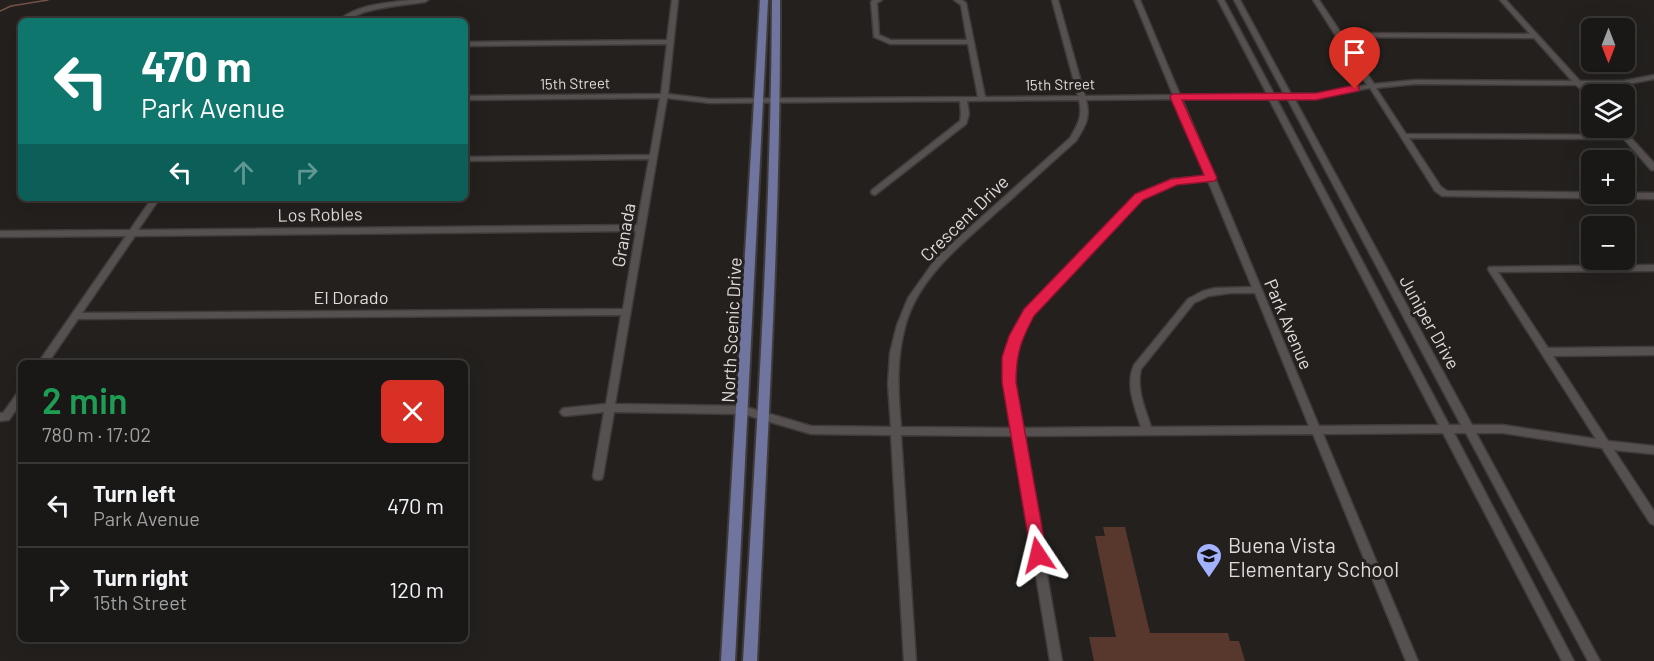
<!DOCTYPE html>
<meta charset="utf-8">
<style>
:root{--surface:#1a1816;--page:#23211f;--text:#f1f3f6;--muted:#9fa0a1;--line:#383735}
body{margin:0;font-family:Barlow,sans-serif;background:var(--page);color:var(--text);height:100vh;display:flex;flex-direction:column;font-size:22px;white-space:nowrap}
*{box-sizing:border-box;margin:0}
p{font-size:20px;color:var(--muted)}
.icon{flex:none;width:33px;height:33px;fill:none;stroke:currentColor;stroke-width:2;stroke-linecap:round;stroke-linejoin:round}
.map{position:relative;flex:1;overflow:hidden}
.side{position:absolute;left:18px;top:360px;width:450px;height:282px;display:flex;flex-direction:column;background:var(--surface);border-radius:9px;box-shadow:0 6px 24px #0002,0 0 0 2px var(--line)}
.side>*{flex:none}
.hud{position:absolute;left:18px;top:18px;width:450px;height:183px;border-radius:9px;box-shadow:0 6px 24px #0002,0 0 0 2px var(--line);background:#0f766e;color:#fff;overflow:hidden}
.needle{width:39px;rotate:180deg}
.buttons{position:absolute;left:1581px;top:18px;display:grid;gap:12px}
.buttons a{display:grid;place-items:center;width:54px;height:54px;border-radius:9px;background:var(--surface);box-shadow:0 6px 24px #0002,0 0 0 2px var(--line);font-size:30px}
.pin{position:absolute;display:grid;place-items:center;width:51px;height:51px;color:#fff;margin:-62px -26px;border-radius:50% 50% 50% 0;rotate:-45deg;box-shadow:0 0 6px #0007}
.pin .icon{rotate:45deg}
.me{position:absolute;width:66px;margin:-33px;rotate:350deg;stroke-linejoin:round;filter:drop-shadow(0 0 4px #0008)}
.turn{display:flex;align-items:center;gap:21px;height:126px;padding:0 24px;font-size:27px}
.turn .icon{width:78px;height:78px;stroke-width:2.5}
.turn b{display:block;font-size:42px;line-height:51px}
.lanes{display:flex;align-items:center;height:57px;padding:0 24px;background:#0003;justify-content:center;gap:30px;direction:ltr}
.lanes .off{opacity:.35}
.round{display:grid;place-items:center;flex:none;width:63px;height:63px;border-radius:9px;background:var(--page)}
.overview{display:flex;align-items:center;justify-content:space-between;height:102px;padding:0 24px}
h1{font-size:36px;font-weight:600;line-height:45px;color:#1e9e55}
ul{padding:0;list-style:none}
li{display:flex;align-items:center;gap:18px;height:84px;padding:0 24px;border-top:2px solid var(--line)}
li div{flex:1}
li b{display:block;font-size:22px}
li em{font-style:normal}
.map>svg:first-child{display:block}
</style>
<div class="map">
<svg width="1654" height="661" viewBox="0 0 1654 661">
<rect width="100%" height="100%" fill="#23201e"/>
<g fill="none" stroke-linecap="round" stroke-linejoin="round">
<polyline stroke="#755246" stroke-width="1.5" points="0,11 11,6 48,0"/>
</g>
<polygon fill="#58372c" points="1103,527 1125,527 1150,633 1228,633 1230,641 1239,641 1245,661 1094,661 1089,637 1116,637 1095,536 1105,536"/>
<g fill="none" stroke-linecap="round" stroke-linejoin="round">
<defs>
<g id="minor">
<path d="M 411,0 L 428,0 L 425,2 C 406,5 387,6 369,11 C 358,13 349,21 338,21 C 357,4 387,3 411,0 Z"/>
<path d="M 672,0 L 678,0 L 668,94 L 710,99 L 978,97 L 968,44 L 890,44 L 874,37 L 871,2 L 873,0 L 882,0 L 877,3 L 879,35 L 891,40 L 967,40 L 961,5 L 954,0 L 962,0 L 966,3 L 985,97 L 1078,96 L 1052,0 L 1058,0 L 1085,96 L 1173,95 L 1134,0 L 1140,0 L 1180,95 L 1267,94 L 1218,0 L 1224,0 L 1274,94 L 1284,94 L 1234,0 L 1240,0 L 1291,94 L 1316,94 L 1367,85 L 1313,0 L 1319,0 L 1341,33 L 1530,34 L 1500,0 L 1506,0 L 1580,81 L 1623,81 L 1654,75 L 1654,79 L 1623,85 L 1584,85 L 1593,94 L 1592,94 L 1592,100 L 1576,85 L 1415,84 L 1376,88 L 1406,134 L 1620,135 L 1614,128 L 1622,128 L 1654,163 L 1654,170 L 1651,170 L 1624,139 L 1409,138 L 1441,187 L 1447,191 L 1654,193 L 1654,199 L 1442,196 L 1435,191 L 1370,88 L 1316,98 L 1294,98 L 1472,425 L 1503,425 L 1596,439 L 1489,271 L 1488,269 L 1489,267 L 1654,265 L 1654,271 L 1498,272 L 1548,348 L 1654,347 L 1654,355 L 1553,356 L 1608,441 L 1654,446 L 1654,454 L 1614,450 L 1654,511 L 1654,525 L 1650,523 L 1602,448 L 1503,433 L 1476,433 L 1600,661 L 1588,661 L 1466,433 L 1454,433 L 1574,661 L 1562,661 L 1443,433 L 1323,434 L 1418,661 L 1406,661 L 1313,434 L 1023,436 L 1062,661 L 1050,661 L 1013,436 L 901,435 L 916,661 L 904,661 L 891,435 L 811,434 L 743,414 L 614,412 L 603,476 L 602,479 L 598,480 L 594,479 L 593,476 L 604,412 L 565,416 L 562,415 L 560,412 L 562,409 L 565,408 L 606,404 L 621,315 L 78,319 L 48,363 L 38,363 L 126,236 L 0,237 L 0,231 L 130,230 L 152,198 L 160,198 L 138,230 L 637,225 L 649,159 L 465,161 L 465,157 L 650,155 L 660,98 L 465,100 L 465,96 L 661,94 L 667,44 L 465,46 L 465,42 L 667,40 ZM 1343,37 L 1534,38 L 1572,81 L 1415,80 L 1374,84 ZM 667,98 L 710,103 L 960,101 L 961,114 L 960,121 L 872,190 L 871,192 L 872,194 L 875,195 L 966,124 L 969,114 L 967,101 L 1079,100 C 1083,116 1078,124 1070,138 L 937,257 L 908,298 L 897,325 L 890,353 L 888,384 L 891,427 L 811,426 L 743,406 L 615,404 ZM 1276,98 L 1287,98 L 1461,425 L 1449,425 ZM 1175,99 L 1206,176 L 1172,179 L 1136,195 L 1026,310 L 1011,336 L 1004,357 L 1004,382 L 1012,428 L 901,427 C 898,393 896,360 905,327 C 918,277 962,244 998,211 C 1024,188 1050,164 1076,141 C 1085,126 1091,118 1086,100 ZM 1182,99 L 1269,99 L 1439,425 L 1319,426 ZM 1208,181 L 1252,287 L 1215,288 L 1203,291 L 1188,299 L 1134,365 C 1125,386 1135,407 1141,427 L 1022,428 C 1018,405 1010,380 1014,358 C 1016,342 1025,328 1032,314 L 1142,199 L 1176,183 ZM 636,231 L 623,309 L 82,313 L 135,236 ZM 1231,293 L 1255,293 L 1309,426 L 1151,427 C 1145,408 1136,389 1141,369 L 1194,303 L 1209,296 Z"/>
<polygon points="21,391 21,403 9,420 0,421 0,413 3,413 18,392"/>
</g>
<g id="major">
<polygon points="760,0 768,0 735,661 721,661"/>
<path d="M 772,0 L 780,0 C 781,220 767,441 757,661 L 743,661 C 756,441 771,220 772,0 Z"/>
</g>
</defs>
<use href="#minor" stroke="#3f3b3a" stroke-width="3"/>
<use href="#major" stroke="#3f3b3a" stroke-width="4"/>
<use href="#minor" fill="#565150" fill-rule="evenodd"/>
<use href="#major" fill="#6f759e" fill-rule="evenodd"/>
</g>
<path fill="#e11d48" stroke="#92132f" stroke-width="1.5" d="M 1355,85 L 1359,86 L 1359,91 L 1316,100 L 1182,100 L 1217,178 L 1215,181 L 1177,185 L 1143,200 L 1034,316 C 1021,340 1016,354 1016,382 L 1047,555 L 1044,560 L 1038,562 L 1032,560 L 1002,382 L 1002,357 L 1009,336 L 1024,309 L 1135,194 L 1171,179 L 1204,175 L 1170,97 L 1172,94 L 1316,93 Z"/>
<defs>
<symbol id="school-pin" viewBox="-11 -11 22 30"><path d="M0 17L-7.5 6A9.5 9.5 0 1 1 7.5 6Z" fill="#a3b2fd" stroke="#23201e"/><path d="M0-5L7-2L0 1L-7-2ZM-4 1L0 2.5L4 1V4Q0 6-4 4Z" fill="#111"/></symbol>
</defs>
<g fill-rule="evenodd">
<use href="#school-pin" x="1194" y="541" width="30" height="40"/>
</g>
<g text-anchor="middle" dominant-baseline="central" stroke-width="6" stroke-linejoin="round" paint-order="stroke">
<g font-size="15" fill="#dedbda" stroke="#23201e">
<text transform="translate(575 83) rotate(-1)">15th Street</text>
<text transform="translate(1060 84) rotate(-1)">15th Street</text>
</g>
<g font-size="18" fill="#dedbda" stroke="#23201e">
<text transform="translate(320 214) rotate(-1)">Los Robles</text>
<text transform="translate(964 218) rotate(-44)">Crescent Drive</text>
<text transform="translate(623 235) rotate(-80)">Granada</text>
<text x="351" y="297">El Dorado</text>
<text transform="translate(1430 322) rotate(61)">Juniper Drive</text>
<text transform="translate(1289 324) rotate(67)">Park Avenue</text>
<text transform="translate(731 330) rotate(-87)">North Scenic Drive</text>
</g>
<g font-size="21" fill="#dedbda" stroke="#23201e" text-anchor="start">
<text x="1228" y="544">Buena Vista<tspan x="1228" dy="24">Elementary School</tspan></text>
</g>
</g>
</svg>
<div class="buttons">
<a><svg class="needle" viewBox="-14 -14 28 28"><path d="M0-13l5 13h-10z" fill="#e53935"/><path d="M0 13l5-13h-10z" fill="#9fa0a1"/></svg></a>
<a><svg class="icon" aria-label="layers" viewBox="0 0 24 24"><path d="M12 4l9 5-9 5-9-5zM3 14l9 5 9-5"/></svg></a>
<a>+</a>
<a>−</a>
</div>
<div class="pin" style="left:1355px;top:89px;background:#d93025"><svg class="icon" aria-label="arrive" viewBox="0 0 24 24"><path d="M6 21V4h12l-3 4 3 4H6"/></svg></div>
<svg class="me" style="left:1038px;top:555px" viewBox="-20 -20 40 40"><path d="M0-17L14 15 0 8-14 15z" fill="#e11d48" stroke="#fff" stroke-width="4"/></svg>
<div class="hud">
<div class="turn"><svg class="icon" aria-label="left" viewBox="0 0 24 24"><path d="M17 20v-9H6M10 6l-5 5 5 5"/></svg><div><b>470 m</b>Park Avenue</div></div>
<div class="lanes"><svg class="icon" aria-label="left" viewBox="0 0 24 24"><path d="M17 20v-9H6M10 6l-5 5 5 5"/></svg><svg class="icon off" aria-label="ahead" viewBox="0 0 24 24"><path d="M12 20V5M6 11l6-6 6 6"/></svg><svg class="icon off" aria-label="right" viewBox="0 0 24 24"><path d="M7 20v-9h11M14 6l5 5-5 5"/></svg></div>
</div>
<section class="side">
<div class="overview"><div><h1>2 min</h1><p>780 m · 17:02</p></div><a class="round" style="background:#d93025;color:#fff"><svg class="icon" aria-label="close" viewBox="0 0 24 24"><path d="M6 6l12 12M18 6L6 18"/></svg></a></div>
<ul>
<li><svg class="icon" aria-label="left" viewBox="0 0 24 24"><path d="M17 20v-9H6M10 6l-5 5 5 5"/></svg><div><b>Turn left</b><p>Park Avenue</p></div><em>470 m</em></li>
<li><svg class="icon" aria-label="right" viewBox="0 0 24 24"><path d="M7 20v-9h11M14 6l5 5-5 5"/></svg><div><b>Turn right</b><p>15th Street</p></div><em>120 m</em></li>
</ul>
</section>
</div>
